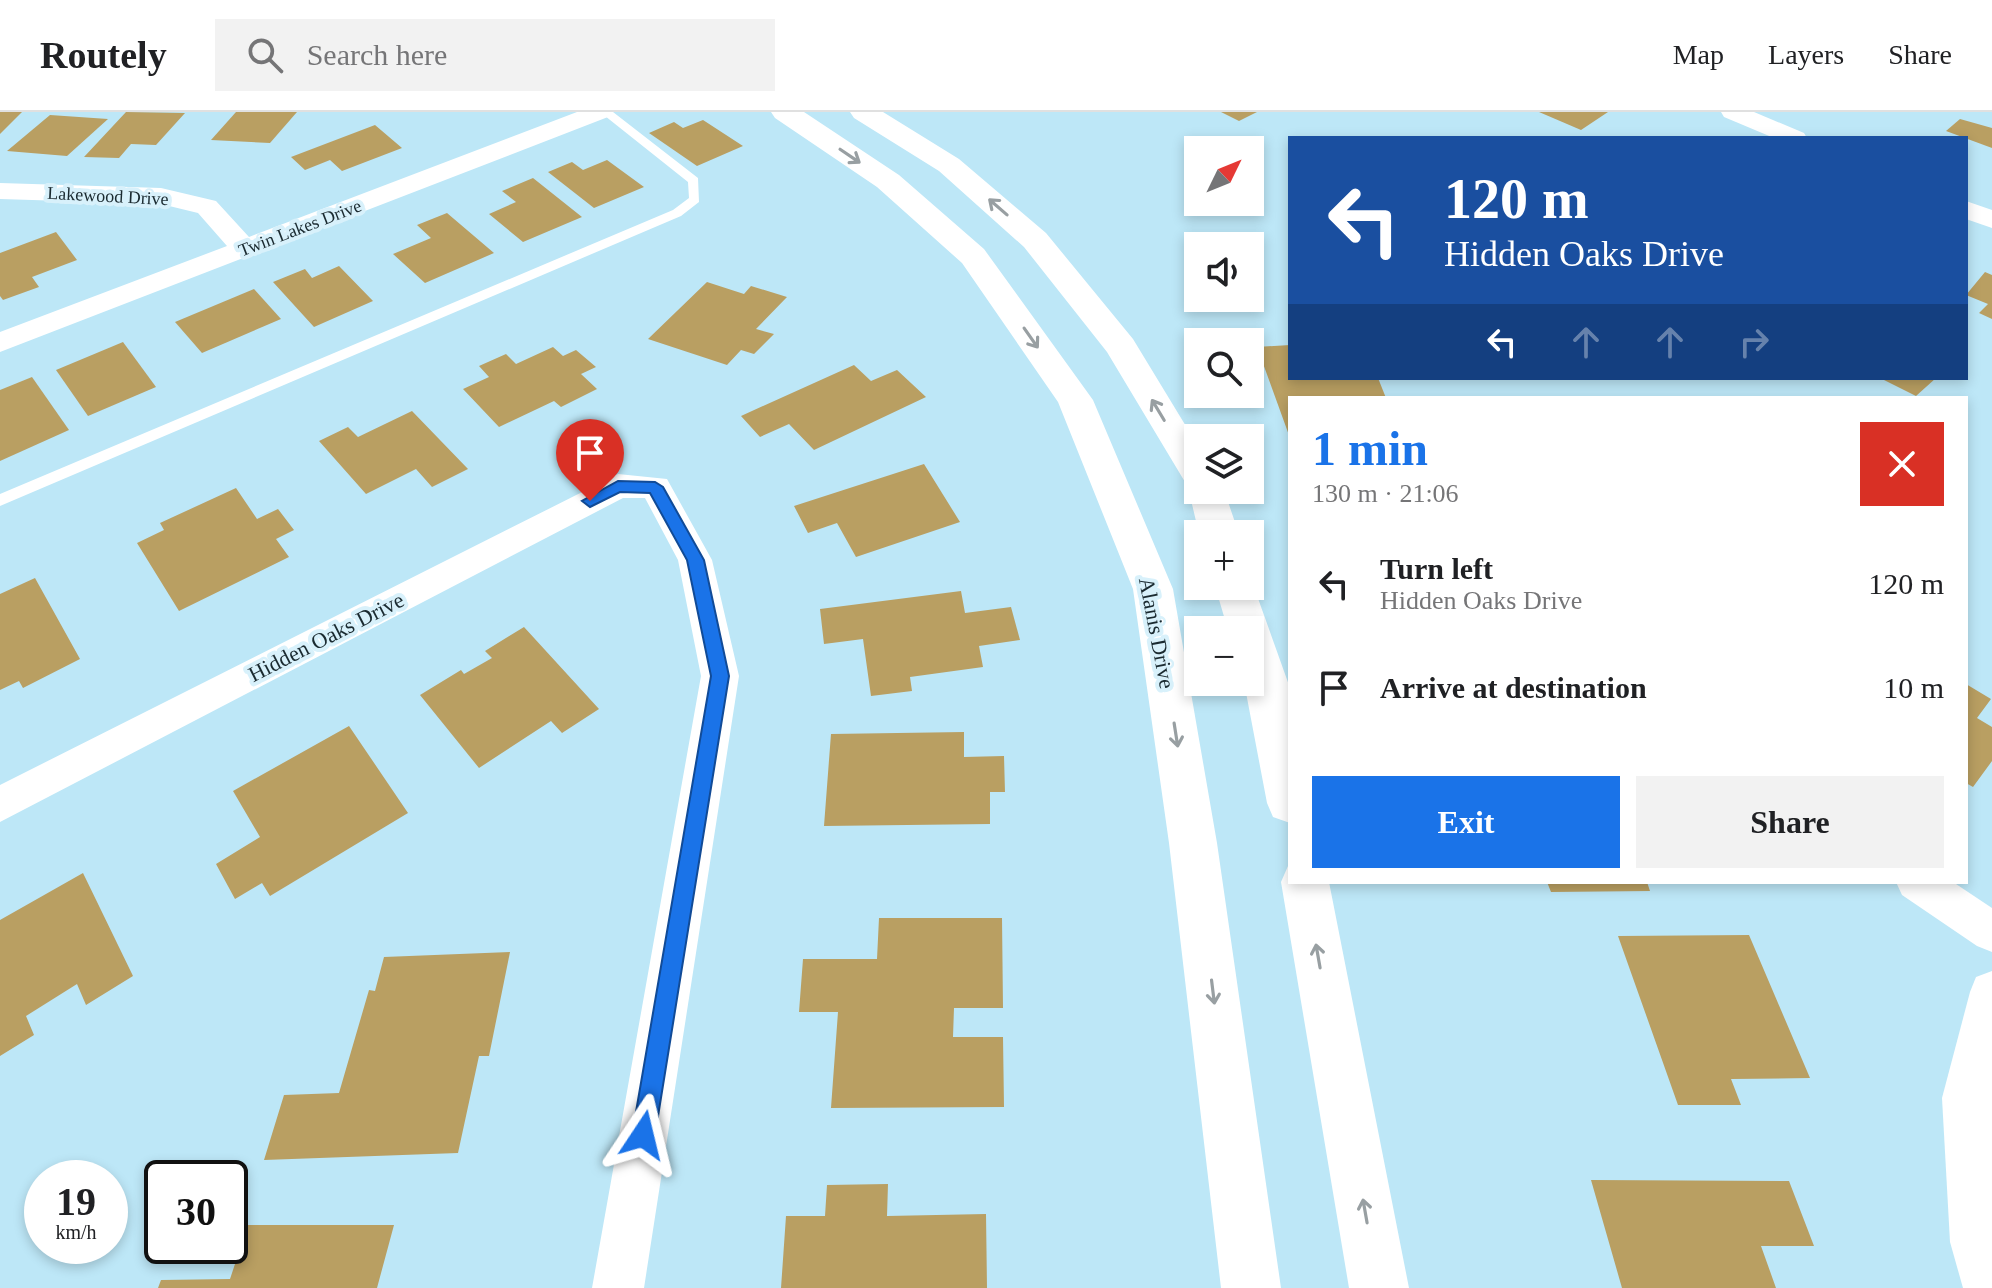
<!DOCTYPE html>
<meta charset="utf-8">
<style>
:root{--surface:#fff;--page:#f2f2f2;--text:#202124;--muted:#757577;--line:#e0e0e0;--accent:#1a73e8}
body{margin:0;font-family:Georgia,serif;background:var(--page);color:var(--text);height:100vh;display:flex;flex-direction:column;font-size:30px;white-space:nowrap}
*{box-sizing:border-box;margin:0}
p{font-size:26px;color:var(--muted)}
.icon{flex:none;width:44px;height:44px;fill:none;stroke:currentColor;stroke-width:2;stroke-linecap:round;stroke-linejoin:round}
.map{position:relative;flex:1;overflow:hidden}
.details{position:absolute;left:1288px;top:284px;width:680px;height:488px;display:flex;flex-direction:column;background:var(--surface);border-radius:0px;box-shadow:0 4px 12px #0003}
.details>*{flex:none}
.banner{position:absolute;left:1288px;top:24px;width:680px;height:244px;border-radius:0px;box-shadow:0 4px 12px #0003;background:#1a4fa0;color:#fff;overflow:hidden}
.needle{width:52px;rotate:47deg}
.fabs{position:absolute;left:1184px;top:24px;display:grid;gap:16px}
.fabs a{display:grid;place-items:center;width:80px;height:80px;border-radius:0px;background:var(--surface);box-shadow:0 4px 12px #0003;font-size:40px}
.speed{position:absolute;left:24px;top:1048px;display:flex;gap:16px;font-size:40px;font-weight:700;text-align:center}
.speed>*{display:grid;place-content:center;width:104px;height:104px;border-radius:50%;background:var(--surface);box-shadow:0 4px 12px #0003;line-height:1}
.speed small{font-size:20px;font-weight:400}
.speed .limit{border:4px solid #111;border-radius:12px;background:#fff;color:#111}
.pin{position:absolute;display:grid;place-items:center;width:68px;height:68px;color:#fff;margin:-82px -34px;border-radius:50% 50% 50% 0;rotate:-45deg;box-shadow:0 0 8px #0007}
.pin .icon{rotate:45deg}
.me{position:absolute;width:88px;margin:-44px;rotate:10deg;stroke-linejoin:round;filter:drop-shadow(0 0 6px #0008)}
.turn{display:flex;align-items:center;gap:28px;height:168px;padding:0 24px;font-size:36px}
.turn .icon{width:104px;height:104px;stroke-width:2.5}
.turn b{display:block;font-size:56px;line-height:68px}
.lanes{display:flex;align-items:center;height:76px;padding:0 24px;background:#0003;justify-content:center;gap:40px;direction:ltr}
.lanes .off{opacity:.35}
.round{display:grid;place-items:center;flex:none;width:84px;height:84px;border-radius:0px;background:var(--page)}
.summary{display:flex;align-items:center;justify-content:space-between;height:136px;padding:0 24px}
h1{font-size:48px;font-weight:700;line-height:60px;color:var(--accent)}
.primary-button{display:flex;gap:16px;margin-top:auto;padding:16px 24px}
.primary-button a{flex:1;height:92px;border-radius:0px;background:var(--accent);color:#fff;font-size:32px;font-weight:700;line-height:92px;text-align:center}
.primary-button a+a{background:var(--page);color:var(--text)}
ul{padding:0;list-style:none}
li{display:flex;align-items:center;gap:24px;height:104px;padding:0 24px}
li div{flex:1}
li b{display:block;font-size:30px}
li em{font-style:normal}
header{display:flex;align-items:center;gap:48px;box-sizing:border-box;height:112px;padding:0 40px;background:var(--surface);border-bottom:2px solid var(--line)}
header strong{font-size:38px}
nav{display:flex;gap:44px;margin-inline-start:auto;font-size:28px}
.search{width:560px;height:72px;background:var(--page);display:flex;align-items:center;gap:20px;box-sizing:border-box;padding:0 28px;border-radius:0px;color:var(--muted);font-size:30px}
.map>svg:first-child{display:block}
</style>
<header>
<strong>Routely</strong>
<div class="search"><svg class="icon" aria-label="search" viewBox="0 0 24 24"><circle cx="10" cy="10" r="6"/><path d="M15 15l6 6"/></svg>Search here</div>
<nav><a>Map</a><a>Layers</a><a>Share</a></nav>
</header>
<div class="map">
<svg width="1992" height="1176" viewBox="0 0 1992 1176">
<rect width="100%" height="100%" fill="#bde7f7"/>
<g fill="#b99f62">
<polygon points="0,0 22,0 0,22"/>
<polygon points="126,0 185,1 156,33 131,32 119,46 84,45"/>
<polygon points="236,0 297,0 270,31 211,28"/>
<polygon points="1221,0 1257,0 1239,9"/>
<polygon points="1539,0 1608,0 1581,18"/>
<polygon points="50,3 108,7 67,44 7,39"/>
<polygon points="1960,7 1992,16 1992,36 1946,19"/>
<polygon points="703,8 743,34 697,54 649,21 674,10 683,16"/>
<polygon points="375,13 402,36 342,59 330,48 305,58 291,45"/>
<polygon points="607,48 644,75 594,96 548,60 572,50 583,58"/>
<polygon points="533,66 582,105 523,130 489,102 516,90 502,79"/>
<polygon points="447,101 494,141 425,171 393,142 431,126 417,113"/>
<polygon points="56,120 77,148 32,165 39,175 3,188 0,184 0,141"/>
<polygon points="339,154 373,189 314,215 273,170 305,157 312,166"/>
<polygon points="1985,160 1992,163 1992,207 1979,201 1988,192 1966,183"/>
<polygon points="707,170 744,182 751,174 787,185 756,217 774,222 754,242 741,238 727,253 648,227"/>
<polygon points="254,177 281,207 202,241 175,210"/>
<polygon points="123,230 156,275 88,304 56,258"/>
<polygon points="1290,233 1290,266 1378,266 1386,286 1290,286 1290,326 1257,235"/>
<polygon points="553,235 563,244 576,238 596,255 581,262 597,277 561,295 554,289 499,315 463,277 489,265 479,254 506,242 516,252"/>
<polygon points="854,253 871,269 897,258 926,285 814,338 789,312 760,325 741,304"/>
<polygon points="32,265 69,318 0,349 0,278"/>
<polygon points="1880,266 1936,266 1916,284"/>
<polygon points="412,299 468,357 432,375 416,357 366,382 319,329 348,315 358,325"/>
<polygon points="924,352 960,410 856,445 837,411 808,421 794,394"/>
<polygon points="236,376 257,407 278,397 294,418 276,427 289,445 179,499 137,431 164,418 160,411"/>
<polygon points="35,466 80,547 23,576 19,569 0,578 0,482"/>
<polygon points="961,479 965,501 1011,495 1020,528 979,534 983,555 910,565 912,579 871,584 863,527 824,532 820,497"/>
<polygon points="524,515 599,597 562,621 551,609 479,656 420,583 461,558 464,562 492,546 485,539"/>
<polygon points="1966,572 1991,587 1977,606 1992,615 1992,649 1973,675 1966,671"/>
<polygon points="349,614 408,701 270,784 262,771 235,787 216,752 260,725 233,679"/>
<polygon points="964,620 964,645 1004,644 1005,680 990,680 990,712 824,714 831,622"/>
<polygon points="83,761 133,864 86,893 77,872 26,904 34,923 0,944 0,808"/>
<polygon points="1547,770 1647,770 1650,779 1551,780"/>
<polygon points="879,806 1002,806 1003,896 954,896 953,925 1003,925 1004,995 831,996 838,900 799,900 803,847 877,847"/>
<polygon points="1749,823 1810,966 1731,967 1741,993 1678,993 1618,824"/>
<polygon points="510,840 489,944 479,944 458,1041 264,1048 284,983 339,981 369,878 375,879 384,845"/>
<polygon points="1591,1068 1789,1069 1814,1134 1761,1134 1776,1176 1622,1176"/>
<polygon points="888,1072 887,1104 986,1102 987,1176 781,1176 786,1104 825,1104 827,1073"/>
<polygon points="248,1113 394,1113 377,1176 158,1176 161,1168 230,1167"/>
</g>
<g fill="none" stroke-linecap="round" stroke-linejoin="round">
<polygon fill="#fff" fill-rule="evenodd" points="600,0 613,0 698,66 699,90 681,104 0,394 0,382 673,98 689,86 688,70"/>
<g fill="#fff" fill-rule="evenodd">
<polygon points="577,0 611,0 608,5 0,240 0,220 227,134 198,101 161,92 0,87 0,71 161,76 216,89 249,125"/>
<polygon points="1721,0 1754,0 1804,21 1807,26 1774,26 1724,5"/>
<polygon points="1966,89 1992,98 1992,116 1966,107"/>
<polygon points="618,362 667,367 712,448 739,564 644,1176 592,1176 701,564 678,448 645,386 623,386 0,710 0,673"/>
<polygon points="1896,770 1953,770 1992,796 1992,840 1977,834 1902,783"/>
<polygon points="1992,859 1992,1176 1963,1176 1950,1130 1942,986 1970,880 1976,865"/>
</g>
<g fill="#fff" fill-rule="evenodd">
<polygon points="771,0 804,0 899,63 984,137 1093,288 1173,477 1217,731 1281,1176 1221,1176 1169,731 1133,477 1058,290 962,151 877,75 775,6"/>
<polygon points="850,0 883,0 959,47 1046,121 1133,227 1198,334 1198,378 1224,378 1239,422 1199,422 1188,375 1107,240 1024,135 939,59 854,6"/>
<polygon points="1250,464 1290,576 1290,711 1273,705 1267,691 1244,570 1250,570 1250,518 1228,518 1215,474 1250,474"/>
<polygon points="1288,754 1290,754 1290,770 1329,770 1409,1176 1349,1176 1281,770"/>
</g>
</g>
<defs><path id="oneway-shaft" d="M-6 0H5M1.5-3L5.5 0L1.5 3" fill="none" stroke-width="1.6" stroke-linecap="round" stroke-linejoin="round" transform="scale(2)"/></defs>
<g stroke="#989fa2">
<use href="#oneway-shaft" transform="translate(850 44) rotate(34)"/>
<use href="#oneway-shaft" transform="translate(998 95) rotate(-139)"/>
<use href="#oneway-shaft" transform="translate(1031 226) rotate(55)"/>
<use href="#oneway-shaft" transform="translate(1158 298) rotate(-121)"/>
<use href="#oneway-shaft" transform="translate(1176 623) rotate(81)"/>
<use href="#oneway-shaft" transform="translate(1318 844) rotate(-100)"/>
<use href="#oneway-shaft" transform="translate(1213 880) rotate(83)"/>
<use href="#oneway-shaft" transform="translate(1365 1099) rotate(-100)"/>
</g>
<polygon fill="#1a73e8" stroke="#114b97" stroke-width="2" points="618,369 655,370 663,375 704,448 729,564 655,1023 651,1031 643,1035 635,1031 632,1023 711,564 687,448 650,381 620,380 590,395 582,389"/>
<g text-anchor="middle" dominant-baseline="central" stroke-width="8" stroke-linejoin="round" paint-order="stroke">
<g font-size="18" fill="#1a2a30" stroke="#d8f1fb">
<text transform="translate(108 84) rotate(3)">Lakewood Drive</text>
<text transform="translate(300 116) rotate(-21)">Twin Lakes Drive</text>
</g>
<g font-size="22" fill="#1a2a30" stroke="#d8f1fb">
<text transform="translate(1157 521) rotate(79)">Alanis Drive</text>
<text transform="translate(326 525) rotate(-27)">Hidden Oaks Drive</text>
</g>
</g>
</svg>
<div class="fabs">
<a><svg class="needle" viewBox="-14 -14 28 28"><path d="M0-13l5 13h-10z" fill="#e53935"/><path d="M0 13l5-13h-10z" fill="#757577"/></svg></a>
<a><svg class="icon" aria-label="sound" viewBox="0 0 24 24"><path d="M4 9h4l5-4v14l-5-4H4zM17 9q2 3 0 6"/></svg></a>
<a><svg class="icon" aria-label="search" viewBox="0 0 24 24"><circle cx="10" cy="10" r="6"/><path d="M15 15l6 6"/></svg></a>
<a><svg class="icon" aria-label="layers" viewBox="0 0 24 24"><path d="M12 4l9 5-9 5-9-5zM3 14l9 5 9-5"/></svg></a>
<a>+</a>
<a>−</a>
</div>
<div class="speed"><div>19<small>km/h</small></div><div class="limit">30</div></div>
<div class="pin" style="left:590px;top:389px;background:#d93025"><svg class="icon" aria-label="arrive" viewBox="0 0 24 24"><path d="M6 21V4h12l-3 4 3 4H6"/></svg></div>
<svg class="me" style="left:643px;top:1023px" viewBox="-20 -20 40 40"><path d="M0-17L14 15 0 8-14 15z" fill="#1a73e8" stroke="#fff" stroke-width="4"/></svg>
<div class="banner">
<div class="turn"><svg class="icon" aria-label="left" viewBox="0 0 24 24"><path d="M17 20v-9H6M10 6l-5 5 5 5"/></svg><div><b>120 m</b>Hidden Oaks Drive</div></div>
<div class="lanes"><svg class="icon" aria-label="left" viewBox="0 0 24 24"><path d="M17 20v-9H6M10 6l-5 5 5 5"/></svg><svg class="icon off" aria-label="ahead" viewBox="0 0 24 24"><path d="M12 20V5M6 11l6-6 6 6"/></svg><svg class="icon off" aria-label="ahead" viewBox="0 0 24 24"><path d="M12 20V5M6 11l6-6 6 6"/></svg><svg class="icon off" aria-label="right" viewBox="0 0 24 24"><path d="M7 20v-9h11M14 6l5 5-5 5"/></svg></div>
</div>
<section class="details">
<div class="summary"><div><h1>1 min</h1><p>130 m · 21:06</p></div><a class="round" style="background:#d93025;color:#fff"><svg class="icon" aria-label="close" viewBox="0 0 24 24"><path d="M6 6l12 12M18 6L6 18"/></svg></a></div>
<ul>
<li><svg class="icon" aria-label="left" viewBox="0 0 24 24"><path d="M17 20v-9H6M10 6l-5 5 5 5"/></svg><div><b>Turn left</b><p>Hidden Oaks Drive</p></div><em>120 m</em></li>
<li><svg class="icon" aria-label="arrive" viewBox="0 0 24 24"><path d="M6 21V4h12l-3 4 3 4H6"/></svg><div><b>Arrive at destination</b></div><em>10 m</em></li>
</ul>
<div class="primary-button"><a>Exit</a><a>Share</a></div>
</section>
</div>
